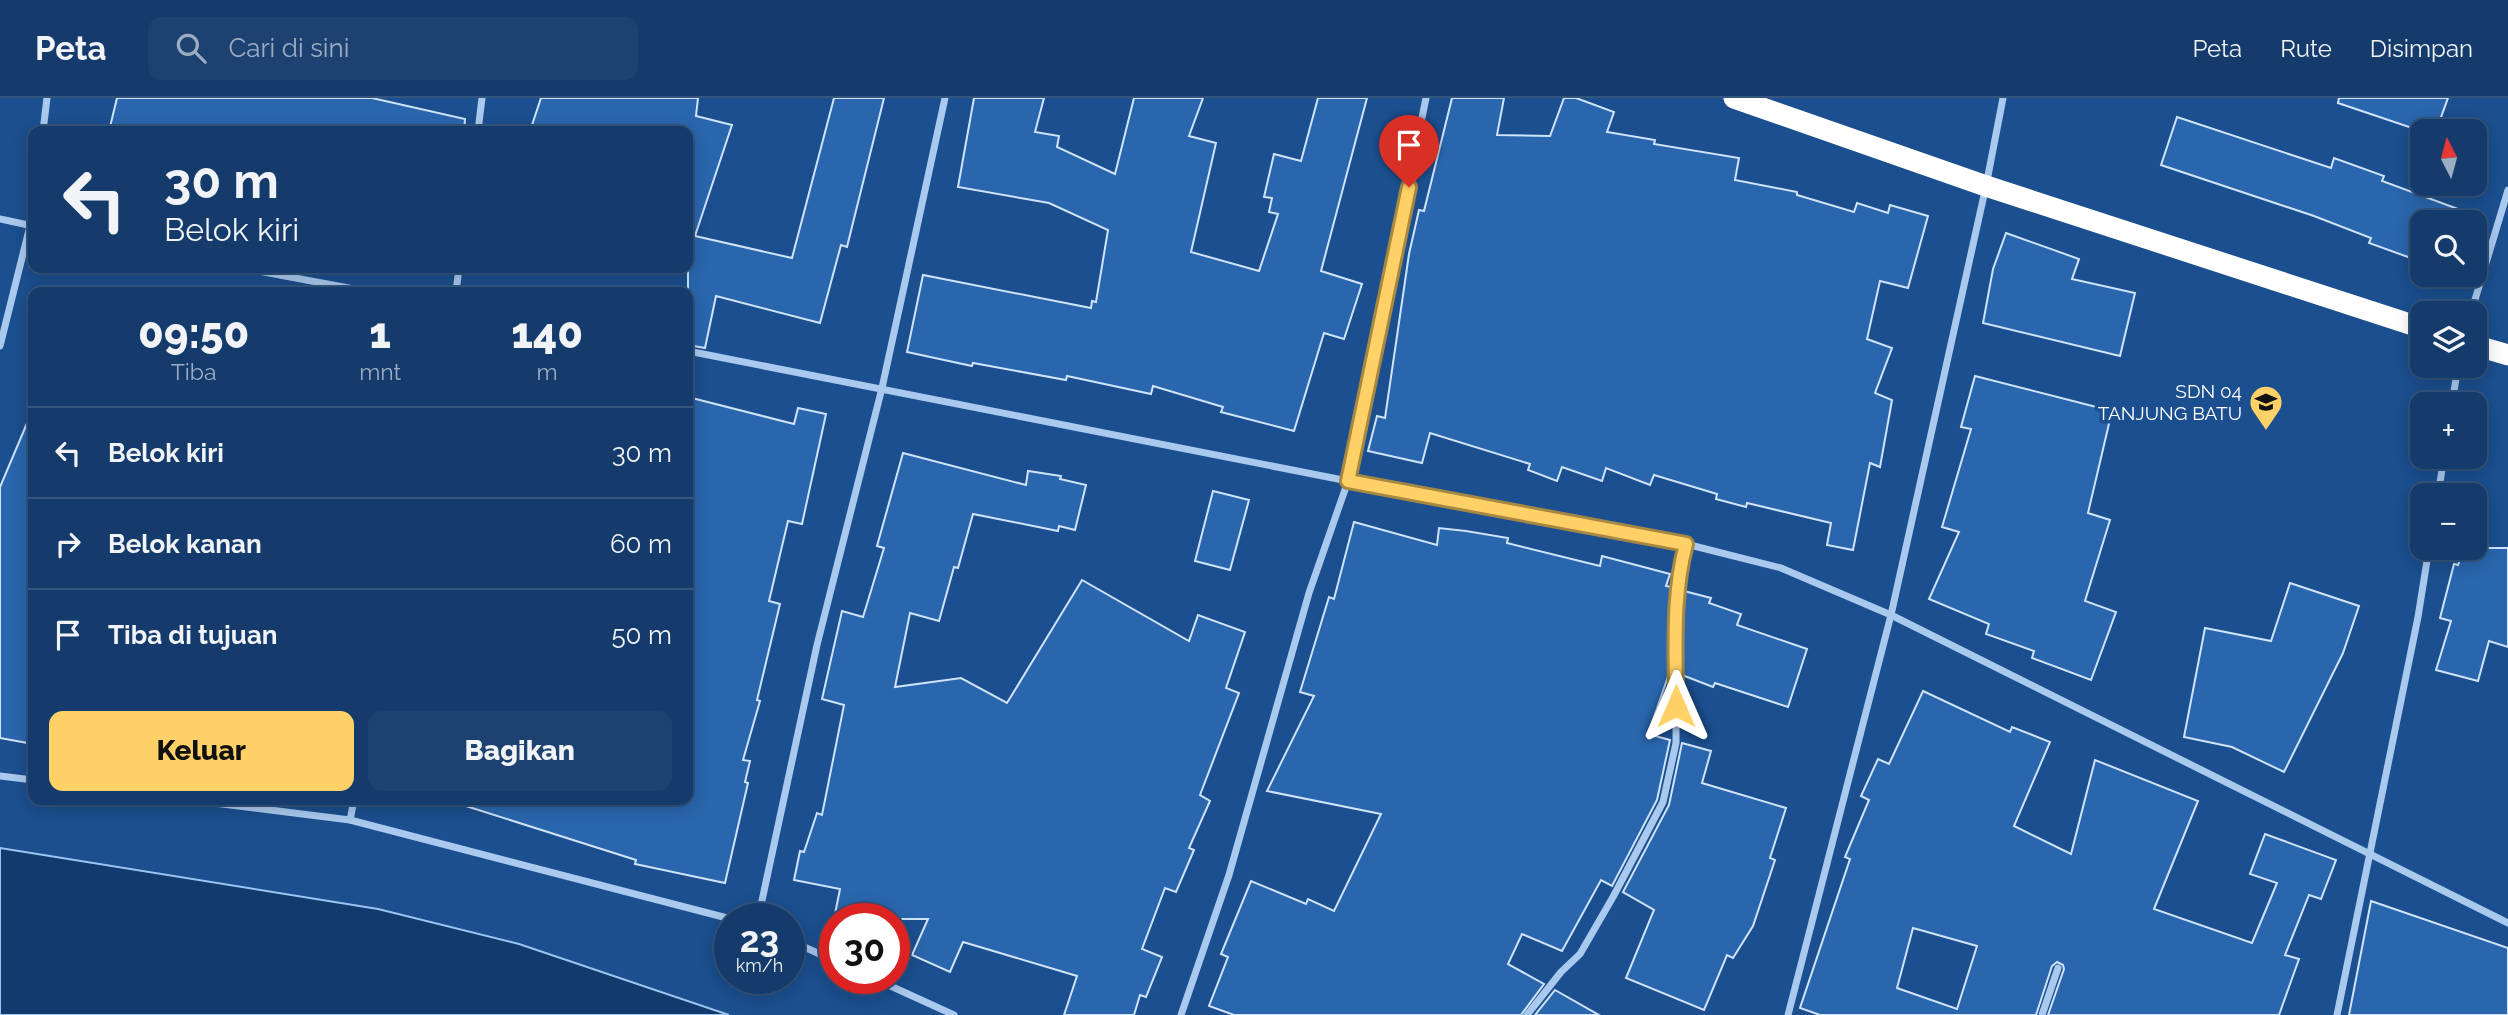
<!DOCTYPE html>
<html lang="id">
<meta charset="utf-8">
<style>
:root{--surface:#143b6b;--page:#1d4271;--text:#f1f3f6;--muted:#9dadc1;--line:#33557e;--accent:#ffd166}
body{margin:0;font-family:Raleway,sans-serif;background:var(--page);color:var(--text);height:100vh;display:flex;flex-direction:column;font-size:26px;white-space:nowrap}
*{box-sizing:border-box;margin:0}
p{font-size:23px;color:var(--muted)}
.icon{flex:none;width:38px;height:38px;fill:none;stroke:currentColor;stroke-width:2;stroke-linecap:round;stroke-linejoin:round}
.map{position:relative;flex:1;overflow:hidden}
.side{position:absolute;left:28px;top:189px;width:665px;height:518px;display:flex;flex-direction:column;background:var(--surface);border-radius:14px;box-shadow:0 4px 18px #0003,0 0 0 2px var(--line)}
.side>*{flex:none}
.hud{position:absolute;left:28px;top:28px;width:665px;height:147px;border-radius:14px;box-shadow:0 4px 18px #0003,0 0 0 2px var(--line);background:#143b6b;color:var(--text);overflow:hidden}
.needle{width:46px;rotate:354deg}
.buttons{position:absolute;left:2410px;top:21px;display:grid;gap:14px}
.buttons a{display:grid;place-items:center;width:77px;height:77px;border-radius:14px;background:var(--surface);box-shadow:0 4px 18px #0003,0 0 0 2px var(--line);font-size:35px}
.speed{position:absolute;left:714px;top:805px;display:flex;gap:14px;font-size:35px;font-weight:700;text-align:center}
.speed>*{display:grid;place-content:center;width:91px;height:91px;border-radius:50%;background:var(--surface);box-shadow:0 4px 18px #0003,0 0 0 2px var(--line);line-height:1}
.speed small{font-size:18px;font-weight:400}
.speed .limit{border:10px solid #d22;background:#fff;color:#111}
.pin{position:absolute;display:grid;place-items:center;width:60px;height:60px;color:#fff;margin:-72px -30px;border-radius:50% 50% 50% 0;rotate:-45deg;box-shadow:0 0 7px #0007}
.pin .icon{rotate:45deg}
.me{position:absolute;width:77px;margin:-38px;rotate:0deg;stroke-linejoin:round;filter:drop-shadow(0 0 5px #0008)}
.turn{display:flex;align-items:center;gap:24px;height:147px;padding:0 21px;font-size:32px}
.turn .icon{width:91px;height:91px;stroke-width:2.5}
.turn b{display:block;font-size:49px;line-height:60px}
.eta{display:flex;justify-content:space-evenly;align-items:center;height:119px;text-align:center}
.eta b{font-size:42px;font-weight:800;line-height:49px}
.cta{display:flex;gap:14px;margin-top:auto;padding:14px 21px}
.cta a{flex:1;height:80px;border-radius:14px;background:var(--accent);color:#111;font-size:28px;font-weight:800;line-height:80px;text-align:center}
.cta a+a{background:var(--page);color:var(--text)}
ul{padding:0;list-style:none}
li{display:flex;align-items:center;gap:21px;height:91px;padding:0 21px;border-top:2px solid var(--line)}
li div{flex:1}
li b{display:block;font-size:26px}
li em{font-style:normal}
header{display:flex;align-items:center;gap:42px;box-sizing:border-box;height:98px;padding:0 35px;background:var(--surface);border-bottom:2px solid var(--line)}
header strong{font-size:33px}
nav{display:flex;gap:38px;margin-inline-start:auto;font-size:24px}
.search{width:490px;height:63px;background:var(--page);display:flex;align-items:center;gap:18px;box-sizing:border-box;padding:0 24px;border-radius:14px;color:var(--muted);font-size:26px}
.map>svg:first-child{display:block}
</style>
<header>
<strong>Peta</strong>
<div class="search"><svg class="icon" aria-label="search" viewBox="0 0 24 24"><circle cx="10" cy="10" r="6"/><path d="M15 15l6 6"/></svg>Cari di sini</div>
<nav><a>Peta</a><a>Rute</a><a>Disimpan</a></nav>
</header>
<div class="map">
<svg width="2508" height="917" viewBox="0 0 2508 917">
<rect width="100%" height="100%" fill="#1b4f8f"/>
<polygon fill="#123a6d" stroke="#9cc4f0" stroke-width="2" points="0,750 378,811 519,846 729,917 0,917"/>
<g fill="#2a66ad" stroke="#cfe3fa" stroke-width="2" fill-rule="evenodd">
<polygon points="117,0 372,0 465,21 464,33 109,33"/>
<polygon points="541,0 698,0 696,18 732,27 695,138 792,160 834,0 884,0 847,149 841,147 820,225 716,198 705,250 688,247 688,33 530,33"/>
<polygon points="974,0 1044,0 1035,34 1059,38 1057,49 1115,76 1134,0 1203,0 1189,38 1216,45 1191,154 1259,173 1278,116 1269,114 1272,100 1264,99 1274,56 1301,63 1318,0 1367,0 1321,173 1362,186 1344,241 1324,235 1294,333 1221,314 1223,309 1153,288 1151,296 1067,278 1066,282 973,265 972,268 907,254 923,177 1091,210 1092,203 1096,204 1108,132 1049,105 958,89"/>
<polygon points="1452,0 1504,0 1497,37 1550,38 1564,0 1576,0 1614,14 1607,34 1655,42 1654,46 1739,60 1735,82 1797,94 1797,97 1854,114 1857,105 1888,115 1890,107 1928,118 1908,190 1880,183 1867,241 1892,250 1875,295 1892,302 1880,369 1870,365 1853,452 1827,447 1831,425 1747,405 1746,409 1716,401 1717,396 1654,377 1650,387 1606,370 1602,383 1562,369 1557,383 1528,372 1530,366 1430,335 1422,365 1368,353 1377,318 1385,320 1409,156 1419,112 1424,113"/>
<polygon points="2339,0 2448,0 2436,33 2421,33 2338,5"/>
<polygon points="2177,19 2331,70 2334,60 2384,78 2382,83 2485,121 2485,124 2422,124 2422,164 2369,145 2371,140 2314,118 2161,67"/>
<polygon points="2006,135 2079,161 2072,181 2135,195 2120,258 1983,225 1993,171"/>
<polygon points="1975,278 2112,313 2088,415 2110,422 2085,503 2116,514 2091,582 2032,560 2034,553 1986,536 1989,526 1929,501 1959,434 1942,429 1971,331 1961,329"/>
<polygon points="688,299 794,326 798,310 826,316 802,426 788,423 769,503 780,506 757,602 760,603 743,662 750,663 745,684 748,685 725,785 635,766 636,762 466,708 467,702 688,702"/>
<polygon points="33,311 33,646 0,640 0,389"/>
<polygon points="903,355 1026,387 1028,373 1061,378 1060,381 1086,387 1075,432 1059,428 1058,433 973,416 958,470 954,469 939,523 910,515 895,589 961,580 1007,605 1082,482 1189,543 1198,517 1245,534 1226,590 1239,595 1200,697 1210,703 1189,750 1194,752 1176,794 1165,790 1142,851 1162,859 1146,899 1140,897 1134,917 1064,917 1077,878 963,844 950,874 912,857 928,821 834,821 840,791 794,782 800,753 804,754 817,715 822,717 844,607 822,601 842,513 863,519 884,450 877,448"/>
<polygon points="1213,393 1249,402 1230,472 1195,463"/>
<polygon points="1354,424 1437,447 1439,430 1466,433 1508,440 1507,445 1600,468 1602,458 1670,476 1666,488 1672,489 1670,573 1648,636 1670,642 1657,702 1612,788 1601,782 1562,853 1522,836 1508,866 1544,886 1521,917 1234,917 1209,908 1228,859 1221,856 1251,783 1306,806 1308,801 1334,813 1381,716 1267,693 1314,598 1300,594 1329,499 1334,501"/>
<polygon points="2464,450 2508,450 2508,549 2489,543 2478,583 2436,572 2451,523 2440,520 2454,466 2458,467"/>
<polygon points="2290,485 2359,508 2343,555 2284,674 2232,649 2184,639 2205,530 2271,543"/>
<polygon points="1684,493 1711,500 1709,505 1741,516 1737,527 1807,551 1788,609 1715,585 1713,589 1682,577"/>
<path d="M 1923,593 L 2010,634 L 2012,629 L 2050,644 L 2014,728 L 2071,756 L 2095,662 L 2198,703 L 2154,811 L 2252,845 L 2277,785 L 2250,776 L 2265,736 L 2336,762 L 2321,801 L 2309,797 L 2285,857 L 2299,861 L 2279,917 L 2048,917 L 2064,871 L 2063,867 L 2057,864 L 2052,868 L 2036,917 L 1820,917 L 1800,910 L 1850,761 L 1845,759 L 1869,702 L 1861,698 L 1878,661 L 1889,666 ZM 1913,830 L 1977,848 L 1957,911 L 1897,890 Z"/>
<polygon points="1682,645 1711,653 1702,685 1786,710 1770,760 1775,762 1753,828 1733,860 1727,857 1704,912 1626,880 1654,812 1623,794 1669,707"/>
<polygon points="2371,803 2508,850 2508,917 2349,917"/>
<polygon points="1555,892 1599,917 1535,917"/>
</g>
<g fill="none" stroke-linecap="round" stroke-linejoin="round">
<g stroke="#a9c9ee" stroke-width="7">
<polyline points="43,33 47,0"/>
<polyline points="478,33 482,0"/>
<polyline points="0,121 33,128"/>
<polyline points="242,170 370,194"/>
<polyline points="456,194 459,170"/>
<polyline points="2471,215 2508,92"/>
<polyline points="0,248 30,128 33,101"/>
<polyline points="688,253 1348,383 1686,446 1781,470 1891,517 2508,825"/>
<polyline points="2452,306 2458,268"/>
<polyline points="2438,397 2444,359"/>
<polyline points="0,678 33,682"/>
<polyline points="190,702 350,722 731,821"/>
<polyline points="350,722 354,702"/>
<polyline points="758,821 817,547 882,290 945,0"/>
<polyline points="789,842 835,863"/>
<polyline points="873,880 954,917"/>
<polyline points="1181,917 1229,777 1309,495 1348,383 1426,0"/>
<polyline points="1527,917 1561,874 1580,856 1613,799 1663,704 1676,645 1676,534 1679,471 1686,446"/>
<polyline points="1788,917 1891,517 1986,88 2003,0"/>
<polyline points="2042,917 2058,870"/>
<polyline points="2337,917 2418,519 2429,450"/>
</g>
<g stroke="#fff" stroke-width="21">
<polyline points="1734,0 1986,88 2422,230"/>
<polyline points="2474,247 2508,257"/>
</g>
</g>
<g fill="none" stroke-linecap="round" stroke-linejoin="round">
<defs>
<path id="route" d="M 1409,89 L 1348,383 L 1686,446 C 1672,498 1676,554 1676,608"/>
</defs>
<use href="#route" stroke="#a68842" stroke-width="18"/>
<use href="#route" stroke="#ffd166" stroke-width="12"/>
</g>
<defs>
<symbol id="school-pin" viewBox="-11 -11 22 30"><path d="M0 17L-7.5 6A9.5 9.5 0 1 1 7.5 6Z" fill="#ffd166" stroke="#1b4f8f"/><path d="M0-5L7-2L0 1L-7-2ZM-4 1L0 2.5L4 1V4Q0 6-4 4Z" fill="#111"/></symbol>
</defs>
<g fill-rule="evenodd">
<use href="#school-pin" x="2247" y="285" width="38" height="52"/>
</g>
<g text-anchor="middle" dominant-baseline="central" stroke-width="7" stroke-linejoin="round" paint-order="stroke">
<g font-size="19" fill="#fff" stroke="#1b4f8f" text-anchor="end">
<text x="2242" y="293">SDN 04<tspan x="2242" dy="22">TANJUNG BATU</tspan></text>
</g>
</g>
</svg>
<div class="buttons">
<a><svg class="needle" viewBox="-14 -14 28 28"><path d="M0-13l5 13h-10z" fill="#e53935"/><path d="M0 13l5-13h-10z" fill="#9dadc1"/></svg></a>
<a><svg class="icon" aria-label="search" viewBox="0 0 24 24"><circle cx="10" cy="10" r="6"/><path d="M15 15l6 6"/></svg></a>
<a><svg class="icon" aria-label="layers" viewBox="0 0 24 24"><path d="M12 4l9 5-9 5-9-5zM3 14l9 5 9-5"/></svg></a>
<a>+</a>
<a>−</a>
</div>
<div class="speed"><div>23<small>km/h</small></div><div class="limit">30</div></div>
<div class="pin" style="left:1409px;top:89px;background:#d93025"><svg class="icon" aria-label="arrive" viewBox="0 0 24 24"><path d="M6 21V4h12l-3 4 3 4H6"/></svg></div>
<svg class="me" style="left:1676px;top:608px" viewBox="-20 -20 40 40"><path d="M0-17L14 15 0 8-14 15z" fill="#ffd166" stroke="#fff" stroke-width="4"/></svg>
<div class="hud">
<div class="turn"><svg class="icon" aria-label="left" viewBox="0 0 24 24"><path d="M17 20v-9H6M10 6l-5 5 5 5"/></svg><div><b>30 m</b>Belok kiri</div></div>
</div>
<section class="side">
<div class="eta">
<div><b>09:50</b><p>Tiba</p></div>
<div><b>1</b><p>mnt</p></div>
<div><b>140</b><p>m</p></div>
</div>
<ul>
<li><svg class="icon" aria-label="left" viewBox="0 0 24 24"><path d="M17 20v-9H6M10 6l-5 5 5 5"/></svg><div><b>Belok kiri</b></div><em>30 m</em></li>
<li><svg class="icon" aria-label="right" viewBox="0 0 24 24"><path d="M7 20v-9h11M14 6l5 5-5 5"/></svg><div><b>Belok kanan</b></div><em>60 m</em></li>
<li><svg class="icon" aria-label="arrive" viewBox="0 0 24 24"><path d="M6 21V4h12l-3 4 3 4H6"/></svg><div><b>Tiba di tujuan</b></div><em>50 m</em></li>
</ul>
<div class="cta"><a>Keluar</a><a>Bagikan</a></div>
</section>
</div>
